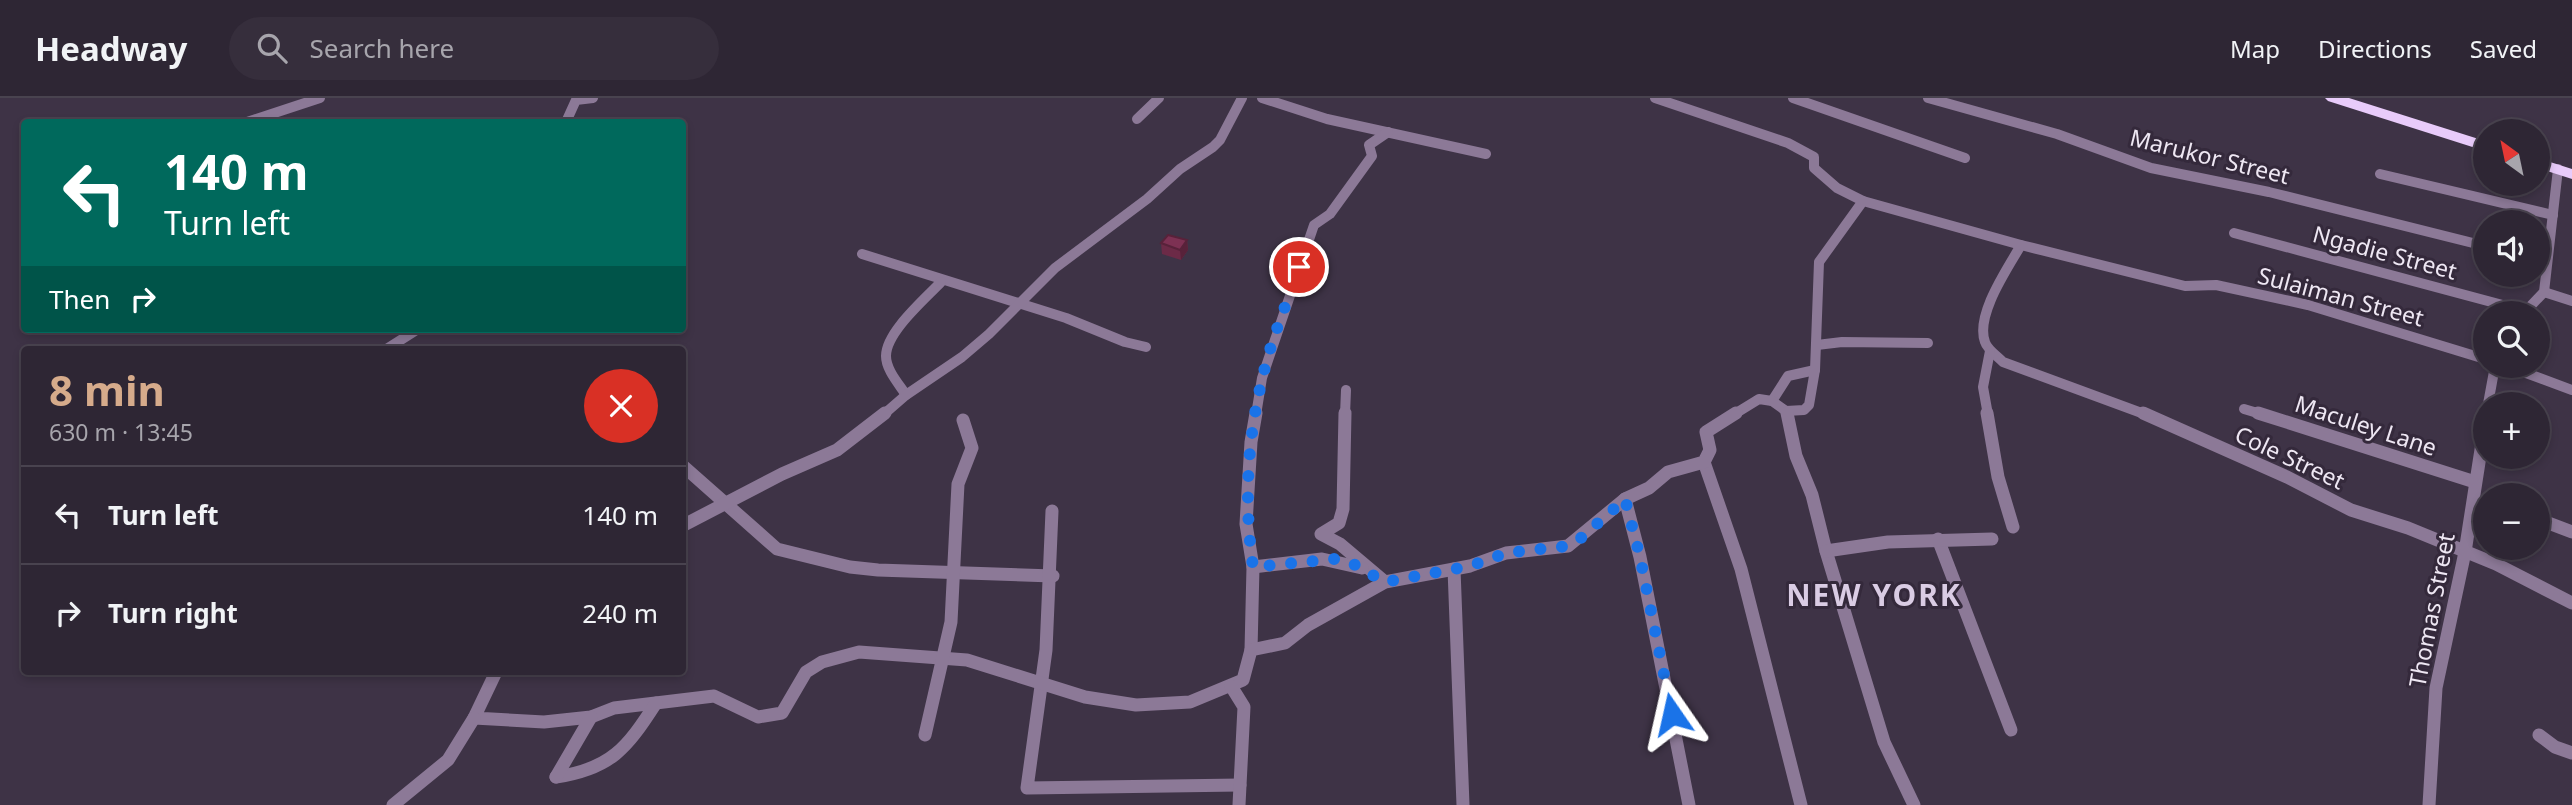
<!DOCTYPE html>
<meta charset="utf-8">
<style>
:root{--surface:#2e2634;--page:#362e3c;--text:#f1f3f6;--muted:#a7a5ac;--line:#49434f;--accent:#d6ab8b}
body{margin:0;font-family:"Noto Sans",sans-serif;background:var(--page);color:var(--text);height:100vh;display:flex;flex-direction:column;font-size:26px;white-space:nowrap}
*{box-sizing:border-box;margin:0}
p{font-size:23px;color:var(--muted)}
.icon{flex:none;width:38px;height:38px;fill:none;stroke:currentColor;stroke-width:2;stroke-linecap:round;stroke-linejoin:round}
.map{position:relative;flex:1;overflow:hidden}
.details{position:absolute;left:21px;top:248px;width:665px;height:329px;display:flex;flex-direction:column;background:var(--surface);border-radius:7px;box-shadow:0 4px 10px #0003,0 0 0 2px var(--line)}
.details>*{flex:none}
.guide{position:absolute;left:21px;top:21px;width:665px;height:214px;border-radius:7px;box-shadow:0 4px 10px #0003,0 0 0 2px var(--line);background:#00695c;color:#fff;overflow:hidden}
.needle{width:46px;rotate:327deg}
.controls{position:absolute;left:2473px;top:21px;display:grid;gap:14px}
.controls a{display:grid;place-items:center;width:77px;height:77px;border-radius:50%;background:var(--surface);box-shadow:0 4px 10px #0003,0 0 0 2px var(--line);font-size:35px}
.pin{position:absolute;display:grid;place-items:center;width:60px;height:60px;color:#fff;margin:-30px;border:4px solid #fff;border-radius:50%;box-shadow:0 2px 7px #0007}
.me{position:absolute;width:77px;margin:-38px;rotate:349deg;stroke-linejoin:round;filter:drop-shadow(0 0 5px #0008)}
.turn{display:flex;align-items:center;gap:24px;height:147px;padding:0 28px;font-size:32px}
.turn .icon{width:91px;height:91px;stroke-width:2.5}
.turn b{display:block;font-size:49px;line-height:60px}
.then{display:flex;align-items:center;height:66px;padding:0 28px;background:#0003;gap:14px;font-size:26px}
.round{display:grid;place-items:center;flex:none;width:74px;height:74px;border-radius:37px;background:var(--page)}
.headline{display:flex;align-items:center;justify-content:space-between;height:119px;padding:0 28px}
h1{font-size:42px;font-weight:700;line-height:52px;color:var(--accent)}
ul{padding:0;list-style:none}
li{display:flex;align-items:center;gap:21px;height:98px;padding:0 28px;border-top:2px solid var(--line)}
li div{flex:1}
li b{display:block;font-size:26px}
li em{font-style:normal}
header{display:flex;align-items:center;gap:42px;box-sizing:border-box;height:98px;padding:0 35px;background:var(--surface);border-bottom:2px solid var(--line)}
header strong{font-size:33px}
nav{display:flex;gap:38px;margin-inline-start:auto;font-size:24px}
.search{width:490px;height:63px;background:var(--page);display:flex;align-items:center;gap:18px;box-sizing:border-box;padding:0 24px;border-radius:38px;color:var(--muted);font-size:26px}
.map>svg:first-child{display:block}
</style>
<header>
<strong>Headway</strong>
<div class="search"><svg class="icon" aria-label="search" viewBox="0 0 24 24"><circle cx="10" cy="10" r="6"/><path d="M15 15l6 6"/></svg>Search here</div>
<nav><a>Map</a><a>Directions</a><a>Saved</a></nav>
</header>
<div class="map">
<svg width="2572" height="707" viewBox="0 0 2572 707">
<rect width="100%" height="100%" fill="#3e3346"/>
<g fill="none" stroke-linecap="round" stroke-linejoin="round">
<g stroke="#8c7997" stroke-width="10">
<polyline points="1262,0 1327,21 1486,56"/>
<polyline points="1655,0 1788,45 1814,59 1814,70 1837,90 1863,103"/>
<polyline points="1793,0 1965,60"/>
<polyline points="1928,0 2057,36 2151,70 2269,94 2485,148"/>
<polyline points="1137,21 1159,0"/>
<polyline points="247,24 320,0"/>
<polyline points="566,24 576,2 593,0"/>
<polyline points="2380,76 2553,117"/>
<polyline points="2234,135 2525,213"/>
<path d="M 2021,147 C 2008,170 1975,217 1985,244 C 1987,251 1997,258 2003,264 L 2147,317"/>
<polyline points="862,156 1066,220 1125,244 1146,249"/>
<polyline points="2544,194 2572,203"/>
<polyline points="2524,215 2544,194 2558,71"/>
<polyline points="1817,247 1842,244 1928,245"/>
<polyline points="385,252 418,231"/>
<polyline points="2507,268 2572,292"/>
<path d="M 906,297 C 899,286 886,272 886,258 C 886,234 925,201 941,184"/>
<polyline points="1772,303 1788,278 1815,272"/>
<polyline points="2488,306 2495,268"/>
<polyline points="2244,311 2264,317"/>
<polyline points="1786,313 1787,317"/>
<polyline points="883,317 906,297 962,259 989,236 1055,170 1147,101 1180,71 1213,49 1220,42 1242,0"/>
<polyline points="1256,317 1262,280 1314,127 1330,116 1372,58 1369,47 1388,34"/>
<polyline points="1345,317 1346,292"/>
<polyline points="1733,317 1759,301 1772,303 1786,313 1804,312 1809,307 1815,272 1819,164 1863,103 2021,147 2185,188 2216,187 2308,207 2485,261"/>
<polyline points="1988,317 1983,289 1990,253"/>
</g>
<g stroke="#8c7997" stroke-width="13">
<polyline points="1345,315 1343,411 1339,425 1321,436 1340,446 1385,484"/>
<polyline points="1787,315 1796,358 1812,397 1826,453 1884,644 1914,707"/>
<polyline points="1987,315 1998,379 2013,429"/>
<polyline points="2143,315 2287,379 2351,412 2408,430 2496,466 2572,505"/>
<polyline points="2258,315 2475,384"/>
<polyline points="1704,364 1741,471 1801,707"/>
<polyline points="682,367 777,451 850,469 878,472 1053,478"/>
<polyline points="1625,401 1640,459 1689,707"/>
<polyline points="1052,413 1046,552 1027,690 1240,687"/>
<polyline points="2538,421 2572,434"/>
<polyline points="682,428 782,376 837,352 885,315"/>
<polyline points="1938,441 2011,632"/>
<polyline points="1826,453 1888,444 1992,441"/>
<polyline points="1253,469 1322,461 1362,470"/>
<polyline points="1454,471 1463,707"/>
<polyline points="1251,552 1253,469 1246,426 1251,344 1256,315"/>
<polyline points="496,574 474,620 544,624 591,619 614,610 714,598 758,619 782,615 806,574 822,564 859,554 967,562 1085,599 1136,607 1190,604 1243,582 1251,552 1285,545 1308,527 1385,484 1470,468 1506,455 1568,448 1625,401 1649,390 1668,374 1704,364 1710,352 1706,334 1736,315"/>
<polyline points="1231,588 1244,609 1239,707"/>
<polyline points="925,637 951,524 958,386 972,350 963,322"/>
<polyline points="2539,637 2555,649 2572,655"/>
<path d="M 556,679 C 611,671 627,650 656,605"/>
<polyline points="556,679 591,619"/>
<polyline points="393,707 448,662 474,620"/>
<polyline points="2429,707 2436,590 2465,454 2485,326"/>
</g>
<g fill="#e8cbfa" fill-rule="evenodd">
<polygon points="2325,0 2349,0 2485,43 2485,53 2328,3"/>
<polygon points="2538,60 2572,71 2572,81 2538,70"/>
</g>
</g>
<polygon fill="#6c2a47" points="1187,142 1188,152 1181,162 1162,156 1161,145"/>
<polygon fill="#58223a" points="1187,142 1188,152 1181,162 1180,152"/>
<polygon fill="#7d3153" stroke="#58223a" stroke-width="2" points="1168,137 1187,142 1180,152 1161,145"/>
<g fill="none" stroke-linecap="round" stroke-linejoin="round">
<path stroke="#1a73e8" stroke-width="12" stroke-dasharray="0 21.6" d="M 1299,169 C 1287,206 1270,244 1262,282 C 1247,343 1244,407 1253,469 L 1335,461 L 1350,464 L 1385,484 L 1470,468 L 1506,455 L 1568,448 L 1581,440 L 1625,401 L 1640,459 L 1672,616"/>
</g>
<g text-anchor="middle" dominant-baseline="central" stroke-width="6" stroke-linejoin="round" paint-order="stroke">
<g font-size="23" fill="#eee7f3" stroke="#34293b">
<text transform="translate(2210 58) rotate(14)">Marukor Street</text>
<text transform="translate(2385 154) rotate(15)">Ngadie Street</text>
<text transform="translate(2341 198) rotate(15)">Sulaiman Street</text>
<text transform="translate(2366 327) rotate(18)">Maculey Lane</text>
<text transform="translate(2290 359) rotate(25)">Cole Street</text>
<text transform="translate(2431 512) rotate(-79)">Thomas Street</text>
</g>
<g font-size="30" font-weight="bold" letter-spacing="2" fill="#dacce4" stroke="#34293b">
<text x="1874" y="496">NEW YORK</text>
</g>
</g>
</svg>
<div class="controls">
<a><svg class="needle" viewBox="-14 -14 28 28"><path d="M0-13l5 13h-10z" fill="#e53935"/><path d="M0 13l5-13h-10z" fill="#a7a5ac"/></svg></a>
<a><svg class="icon" aria-label="sound" viewBox="0 0 24 24"><path d="M4 9h4l5-4v14l-5-4H4zM17 9q2 3 0 6"/></svg></a>
<a><svg class="icon" aria-label="search" viewBox="0 0 24 24"><circle cx="10" cy="10" r="6"/><path d="M15 15l6 6"/></svg></a>
<a>+</a>
<a>−</a>
</div>
<div class="pin" style="left:1299px;top:169px;background:#d93025"><svg class="icon" aria-label="arrive" viewBox="0 0 24 24"><path d="M6 21V4h12l-3 4 3 4H6"/></svg></div>
<svg class="me" style="left:1672px;top:616px" viewBox="-20 -20 40 40"><path d="M0-17L14 15 0 8-14 15z" fill="#1a73e8" stroke="#fff" stroke-width="4"/></svg>
<div class="guide">
<div class="turn"><svg class="icon" aria-label="left" viewBox="0 0 24 24"><path d="M17 20v-9H6M10 6l-5 5 5 5"/></svg><div><b>140 m</b>Turn left</div></div>
<div class="then">Then<svg class="icon" aria-label="right" viewBox="0 0 24 24"><path d="M7 20v-9h11M14 6l5 5-5 5"/></svg></div>
</div>
<section class="details">
<div class="headline"><div><h1>8 min</h1><p>630 m · 13:45</p></div><a class="round" style="background:#d93025;color:#fff"><svg class="icon" aria-label="close" viewBox="0 0 24 24"><path d="M6 6l12 12M18 6L6 18"/></svg></a></div>
<ul>
<li><svg class="icon" aria-label="left" viewBox="0 0 24 24"><path d="M17 20v-9H6M10 6l-5 5 5 5"/></svg><div><b>Turn left</b></div><em>140 m</em></li>
<li><svg class="icon" aria-label="right" viewBox="0 0 24 24"><path d="M7 20v-9h11M14 6l5 5-5 5"/></svg><div><b>Turn right</b></div><em>240 m</em></li>
</ul>
</section>
</div>
